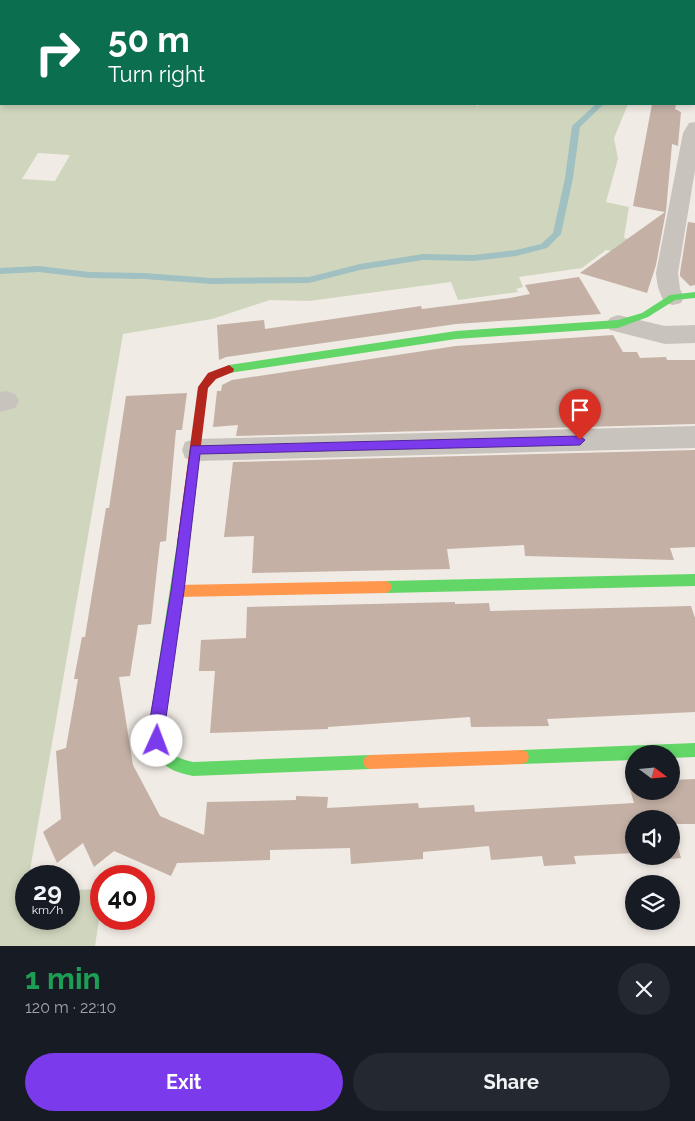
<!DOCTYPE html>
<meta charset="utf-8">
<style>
:root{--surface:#171b24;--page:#242831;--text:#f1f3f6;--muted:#9ea1a6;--accent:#7c3aed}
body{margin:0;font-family:Raleway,sans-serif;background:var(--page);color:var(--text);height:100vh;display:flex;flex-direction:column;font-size:19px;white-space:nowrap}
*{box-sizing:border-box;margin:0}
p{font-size:16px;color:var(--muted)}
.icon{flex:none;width:28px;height:28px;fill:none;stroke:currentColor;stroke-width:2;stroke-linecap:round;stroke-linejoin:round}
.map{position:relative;height:946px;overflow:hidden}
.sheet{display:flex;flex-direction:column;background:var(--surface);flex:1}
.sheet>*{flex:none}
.banner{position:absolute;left:0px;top:0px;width:695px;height:105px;box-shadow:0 2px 8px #0003;background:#0b6e4f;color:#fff;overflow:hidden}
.needle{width:32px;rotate:106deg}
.tools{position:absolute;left:625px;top:745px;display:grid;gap:10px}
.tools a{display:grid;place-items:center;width:55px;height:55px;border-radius:50%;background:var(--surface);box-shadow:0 2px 8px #0003;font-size:25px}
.speed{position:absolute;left:15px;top:865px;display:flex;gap:10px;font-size:25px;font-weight:700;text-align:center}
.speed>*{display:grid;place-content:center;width:65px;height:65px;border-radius:50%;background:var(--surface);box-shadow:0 2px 8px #0003;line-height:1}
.speed small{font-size:12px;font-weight:400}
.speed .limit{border:8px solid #d22;background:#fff;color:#111}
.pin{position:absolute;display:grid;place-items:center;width:42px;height:42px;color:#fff;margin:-51px -21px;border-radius:50% 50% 50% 0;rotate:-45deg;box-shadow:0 0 5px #0007}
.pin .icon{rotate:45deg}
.me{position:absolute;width:55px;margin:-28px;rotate:2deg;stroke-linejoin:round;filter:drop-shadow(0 0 4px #0008)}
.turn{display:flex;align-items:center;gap:18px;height:105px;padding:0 25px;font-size:22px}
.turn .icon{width:65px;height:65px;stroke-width:2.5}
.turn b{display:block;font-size:35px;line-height:42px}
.round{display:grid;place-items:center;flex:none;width:52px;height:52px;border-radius:26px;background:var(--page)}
.headline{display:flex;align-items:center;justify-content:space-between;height:85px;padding:0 25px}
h1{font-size:30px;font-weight:700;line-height:38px;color:#1e9e55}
.action{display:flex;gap:10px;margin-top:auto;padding:10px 25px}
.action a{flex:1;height:58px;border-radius:30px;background:var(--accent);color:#fff;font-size:20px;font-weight:700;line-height:58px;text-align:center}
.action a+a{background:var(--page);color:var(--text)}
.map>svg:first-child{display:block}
</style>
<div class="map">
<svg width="695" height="946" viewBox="0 0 695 946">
<rect width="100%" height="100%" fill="#f0ebe4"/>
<g fill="#d0d6be" fill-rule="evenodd">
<polygon points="550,0 695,0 695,60 694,1"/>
<path d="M 0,50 L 1,104 L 474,104 L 477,106 L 483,104 L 628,104 L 614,138 L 618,159 L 606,202 L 629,207 L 624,238 L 647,243 L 645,259 L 606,250 L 582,268 L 519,277 L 523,287 L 516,289 L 518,292 L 458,300 L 451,282 L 309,301 L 270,300 L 212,319 L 123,334 L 29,876 L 26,876 L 26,919 L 69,919 L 69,890 L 101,889 L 101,907 L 95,946 L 0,946 ZM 38,153 L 70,155 L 55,181 L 22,179 Z"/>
</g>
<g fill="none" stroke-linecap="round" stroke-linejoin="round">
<g fill="#a0c0c2" fill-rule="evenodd">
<rect x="694" y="40" width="1" height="4"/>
<polygon points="596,104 604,104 580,127 573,178 561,234 547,248 516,256 473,261 423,260 360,270 309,283 211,284 144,279 89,278 39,272 0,274 0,268 39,266 89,272 144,273 211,278 309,277 360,264 423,254 473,255 516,250 541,244 553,233 565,178 572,126"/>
</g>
</g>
<g fill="#c4b0a5">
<polygon points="652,104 676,104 675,109 681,112 678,146 672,144 666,211 656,265 647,293 580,273 665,212 633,206"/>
<polygon points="688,222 695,223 695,285 690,286 680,276 680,273"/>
<polygon points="579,277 601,314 456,324 226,357 219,360 217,325 264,320 265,329 421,306 422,309 510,298 530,294 525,285"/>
<polygon points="613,335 623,352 637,352 640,358 666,357 667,360 695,360 695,424 236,436 238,425 213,427 217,391 221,391 222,385 232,380 456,346"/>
<polygon points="187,393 182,430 176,430 166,541 160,542 151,624 138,625 130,676 119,677 133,765 160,816 204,835 207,802 296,800 296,796 328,797 327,808 418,803 419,808 474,805 475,812 634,803 628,783 634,782 634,791 671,791 671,780 695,779 695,824 671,824 681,858 649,861 647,856 671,856 671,819 634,819 634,853 574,856 576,864 544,866 542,856 491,860 489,846 423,852 423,859 351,864 350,848 270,850 270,860 177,863 171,876 114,851 94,867 83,843 57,863 43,832 61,819 56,751 66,748 78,679 74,679 82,637 85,637 106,508 109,508 126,396"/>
<polygon points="695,450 695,547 670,548 674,560 525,556 524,545 447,549 450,569 252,573 254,536 224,537 233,462"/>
<polygon points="455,602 455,604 489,603 490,611 691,606 695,618 695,712 547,719 549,726 471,727 470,717 328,727 328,729 210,733 215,671 199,671 201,640 246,638 247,607"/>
</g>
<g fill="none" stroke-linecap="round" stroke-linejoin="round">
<g fill="#c9c3bd" fill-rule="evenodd">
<rect x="196" y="0" width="14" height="1"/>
<polygon points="332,0 549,0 549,1 333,1"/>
<rect x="0" y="3" width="1" height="8"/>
<path d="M 695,122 L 695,170 L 678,273 L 680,289 L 684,297 L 681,303 L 673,305 L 665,303 C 659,293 657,285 656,273 L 683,133 L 689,123 Z"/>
<polygon points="618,315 665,326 695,325 695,343 665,344 610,330 606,324 610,318"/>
<polygon points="6,391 15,394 19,401 15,408 0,412 0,392"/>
<polygon points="695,426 695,448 195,461 185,458 182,450 185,442 195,439"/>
</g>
<g fill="#63d668" fill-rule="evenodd">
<polygon points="695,292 695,298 675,300 648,317 618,328 456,339 229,373 224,369 229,365 456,331 618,320 642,313 670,295"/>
<path d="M 183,537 L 187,539 L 189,543 L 164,719 C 165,745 165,756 193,762 L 370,755 L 375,757 L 377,762 L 375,767 L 370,769 L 193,776 C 157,769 150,754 150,719 L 177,543 L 179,539 Z"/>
<polygon points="695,574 695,586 386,593 382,591 380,587 382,583 386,581"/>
<polygon points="695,743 695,757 671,758 671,754 634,754 634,760 522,764 517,762 515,757 517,752 522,750"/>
</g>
<g fill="#ff974d" fill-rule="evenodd">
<polygon points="386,581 390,583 392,587 390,591 386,593 177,597 173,595 171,591 173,587 177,585"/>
<polygon points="522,750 527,752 529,757 527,762 522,764 370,769 365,767 363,762 365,757 370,755"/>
</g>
<polygon fill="#b3261e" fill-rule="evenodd" points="229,365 234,369 233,372 216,379 208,388 189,543 187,547 183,549 179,547 177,543 198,387 208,373"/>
</g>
<polygon fill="#7c3aed" stroke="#51269a" points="580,436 585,440 580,445 200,454 184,591 162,746 157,748 152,746 150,741 150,719 171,591 191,446"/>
</svg>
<div class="tools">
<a><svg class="needle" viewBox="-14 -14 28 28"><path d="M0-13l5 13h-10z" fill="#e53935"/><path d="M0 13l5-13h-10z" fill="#9ea1a6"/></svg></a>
<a><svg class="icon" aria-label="sound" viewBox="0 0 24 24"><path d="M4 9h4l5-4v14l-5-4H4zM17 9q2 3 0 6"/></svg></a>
<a><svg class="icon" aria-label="layers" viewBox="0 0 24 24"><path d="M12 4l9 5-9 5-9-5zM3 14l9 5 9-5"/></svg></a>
</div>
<div class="speed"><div>29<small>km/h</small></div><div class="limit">40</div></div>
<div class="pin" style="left:580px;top:440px;background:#d93025"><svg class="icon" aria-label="arrive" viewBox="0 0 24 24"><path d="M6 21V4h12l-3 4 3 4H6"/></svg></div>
<svg class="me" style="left:157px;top:741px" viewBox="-20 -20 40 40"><circle r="19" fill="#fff"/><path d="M0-13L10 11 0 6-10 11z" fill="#7c3aed"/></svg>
<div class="banner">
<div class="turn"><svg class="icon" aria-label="right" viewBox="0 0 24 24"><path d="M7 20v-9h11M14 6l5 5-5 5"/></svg><div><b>50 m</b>Turn right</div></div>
</div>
</div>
<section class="sheet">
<div class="headline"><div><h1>1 min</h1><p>120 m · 22:10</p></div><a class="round"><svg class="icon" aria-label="close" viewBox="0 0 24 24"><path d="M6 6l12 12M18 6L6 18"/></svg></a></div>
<div class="action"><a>Exit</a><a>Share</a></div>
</section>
